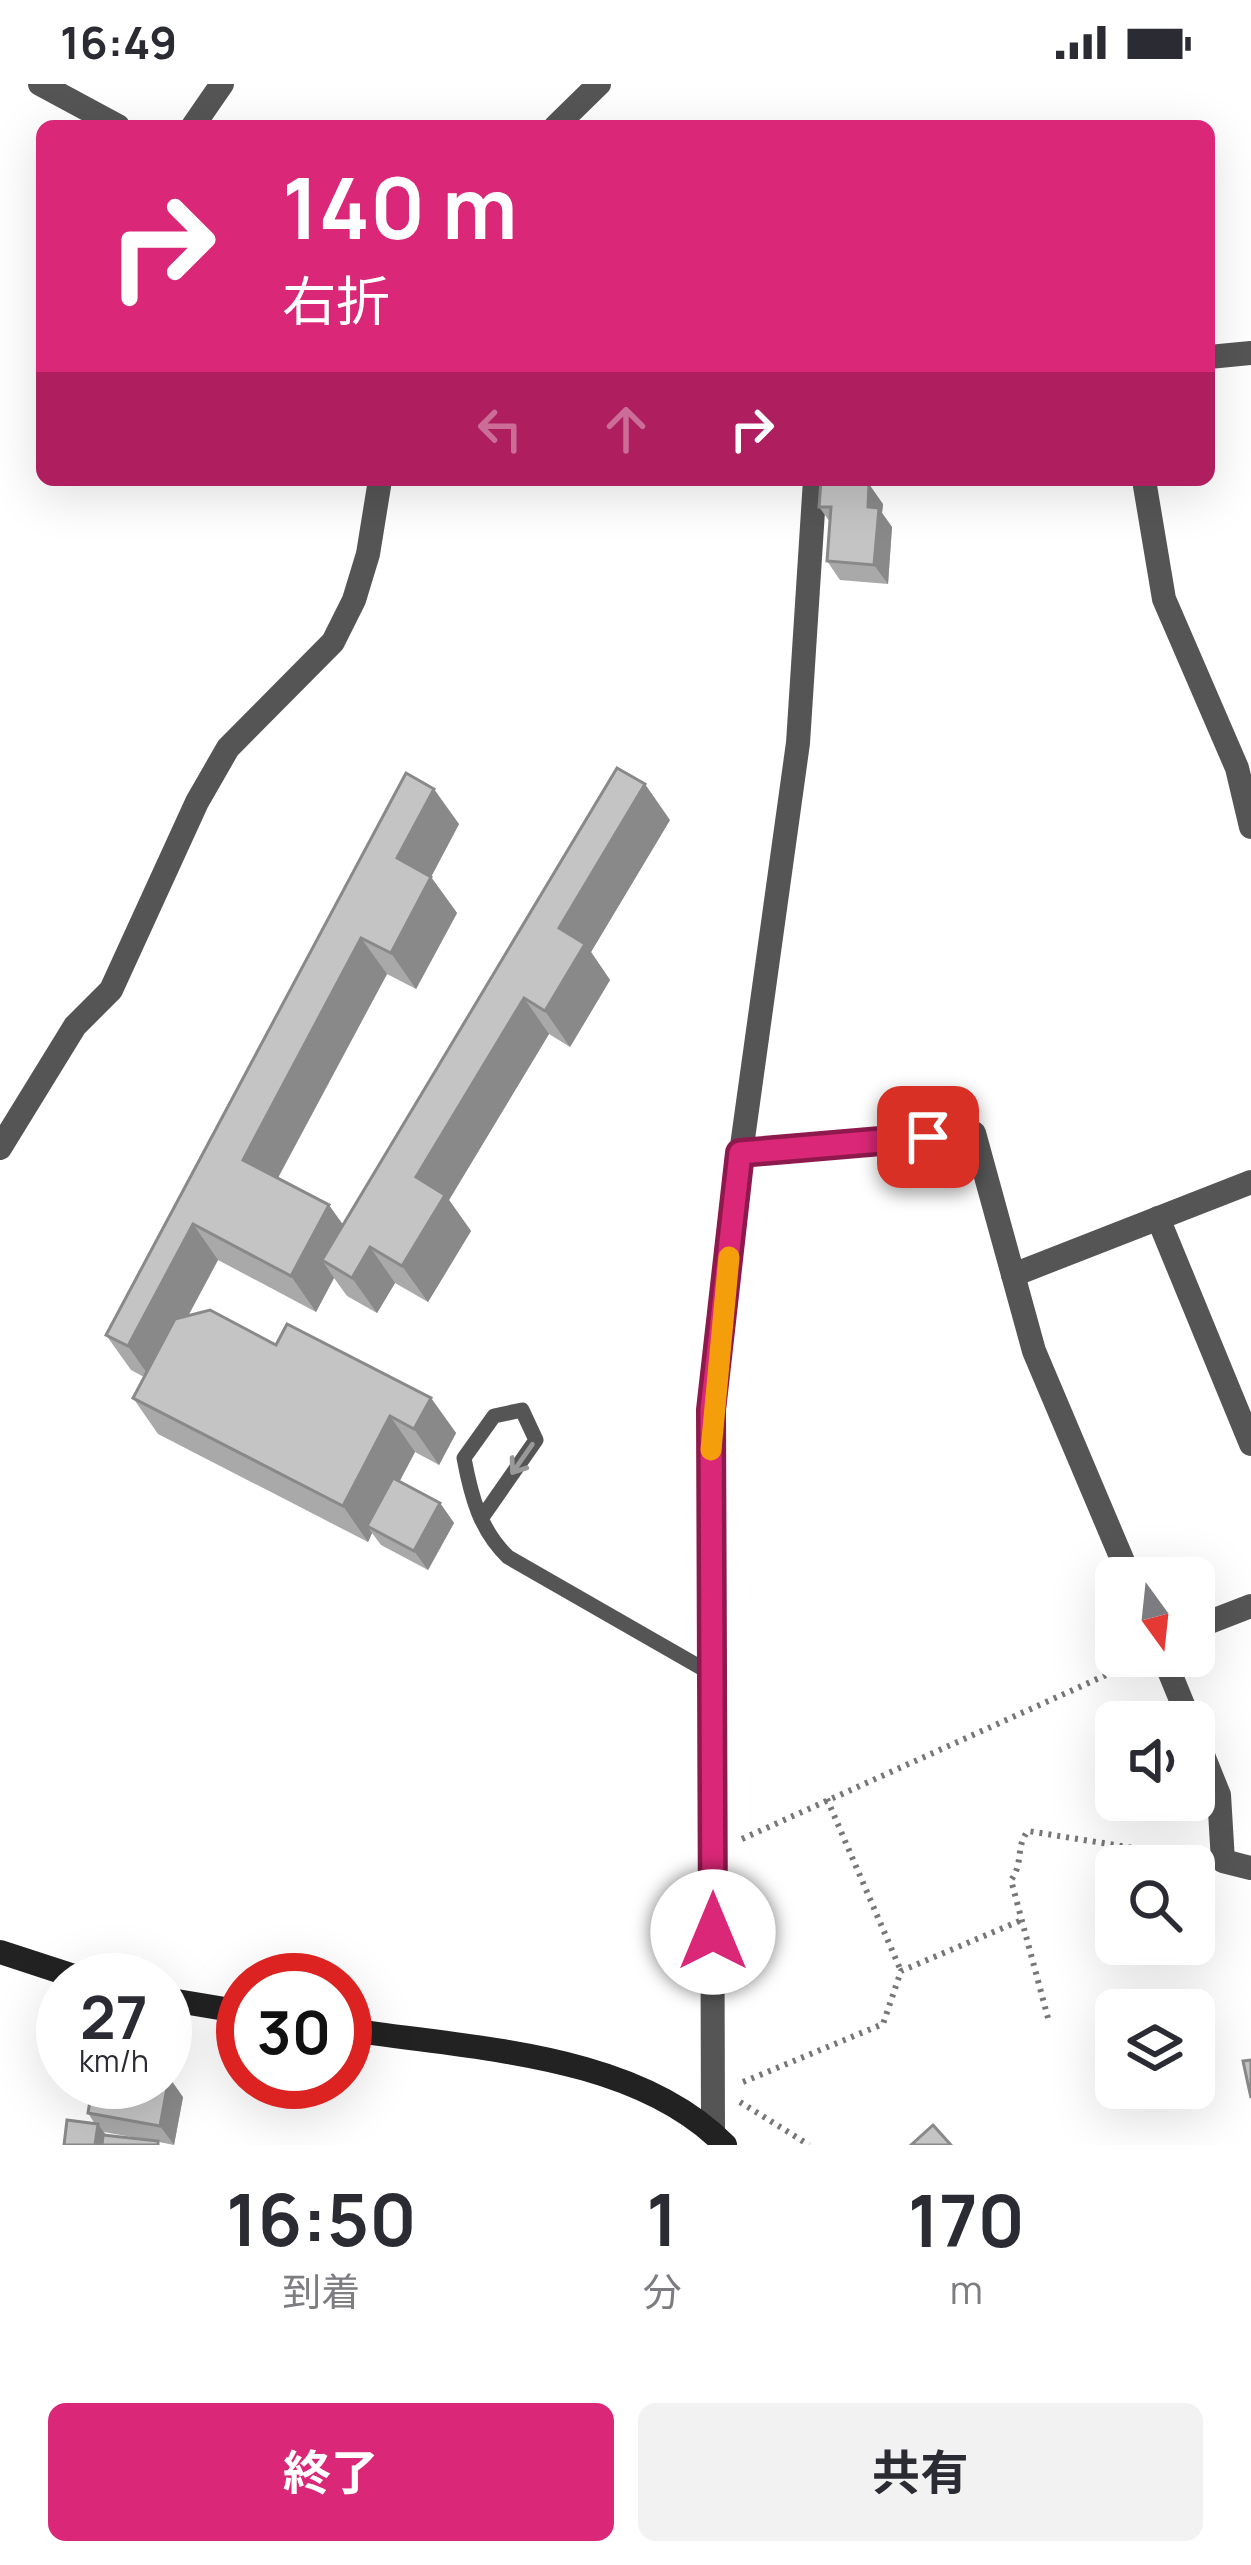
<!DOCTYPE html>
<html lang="ja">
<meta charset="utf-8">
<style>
:root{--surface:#fff;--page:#f2f2f3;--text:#2b2b33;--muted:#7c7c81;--accent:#db2777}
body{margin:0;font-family:Manrope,"Noto Sans JP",sans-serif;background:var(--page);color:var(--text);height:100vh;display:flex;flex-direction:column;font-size:45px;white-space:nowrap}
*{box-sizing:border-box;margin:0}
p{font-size:39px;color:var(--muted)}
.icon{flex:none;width:66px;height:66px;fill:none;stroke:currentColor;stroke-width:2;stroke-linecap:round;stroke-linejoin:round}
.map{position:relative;height:2061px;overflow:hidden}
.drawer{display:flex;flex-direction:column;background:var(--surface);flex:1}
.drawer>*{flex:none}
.top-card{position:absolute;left:36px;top:36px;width:1179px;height:366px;border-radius:18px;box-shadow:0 12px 48px #0002;background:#db2777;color:#fff;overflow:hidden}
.needle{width:78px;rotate:165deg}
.fabs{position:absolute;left:1095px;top:1473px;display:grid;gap:24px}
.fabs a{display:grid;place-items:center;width:120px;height:120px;border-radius:18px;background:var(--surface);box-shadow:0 12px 48px #0002;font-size:60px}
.speed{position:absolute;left:36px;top:1869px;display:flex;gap:24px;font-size:60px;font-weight:700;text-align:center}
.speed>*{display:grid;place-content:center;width:156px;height:156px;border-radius:50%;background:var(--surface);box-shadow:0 12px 48px #0002;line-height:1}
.speed small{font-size:30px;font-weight:400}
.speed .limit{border:18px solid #d22;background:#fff;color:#111}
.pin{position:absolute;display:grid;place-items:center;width:102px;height:102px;color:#fff;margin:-51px;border-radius:24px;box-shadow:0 6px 18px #0006}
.me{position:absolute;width:132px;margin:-66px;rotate:0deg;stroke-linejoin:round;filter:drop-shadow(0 0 9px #0008)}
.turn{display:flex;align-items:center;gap:42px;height:252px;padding:0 48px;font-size:54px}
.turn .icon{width:156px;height:156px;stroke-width:2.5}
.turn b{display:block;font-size:84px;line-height:102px}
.lanes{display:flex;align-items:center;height:114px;padding:0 48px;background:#0003;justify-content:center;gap:60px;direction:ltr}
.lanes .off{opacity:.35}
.eta{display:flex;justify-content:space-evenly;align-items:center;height:204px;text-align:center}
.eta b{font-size:72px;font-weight:700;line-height:84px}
.button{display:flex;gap:24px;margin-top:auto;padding:24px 48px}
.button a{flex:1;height:138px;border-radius:18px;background:var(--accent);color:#fff;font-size:48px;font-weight:700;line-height:138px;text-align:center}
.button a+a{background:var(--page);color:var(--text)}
.status{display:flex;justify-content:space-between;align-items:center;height:84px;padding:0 60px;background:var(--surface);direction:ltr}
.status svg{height:33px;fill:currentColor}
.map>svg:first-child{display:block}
</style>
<div class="status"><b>16:49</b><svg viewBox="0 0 49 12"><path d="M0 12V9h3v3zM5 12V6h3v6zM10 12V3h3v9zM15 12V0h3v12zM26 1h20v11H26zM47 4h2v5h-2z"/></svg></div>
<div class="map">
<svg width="1251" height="2061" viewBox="0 0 1251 2061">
<rect width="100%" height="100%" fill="#fff"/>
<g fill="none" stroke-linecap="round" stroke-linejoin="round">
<g stroke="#777" stroke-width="6" stroke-dasharray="3 6" stroke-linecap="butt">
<polyline points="827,1715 901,1887"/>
<polyline points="742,1755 1135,1578"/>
<path d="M 1048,1934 L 1011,1796 C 1024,1779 1015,1763 1028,1747 L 1196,1774"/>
<polyline points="743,1998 883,1940 901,1887 1022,1836"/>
<polyline points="740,2018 809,2061"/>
</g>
<path stroke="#555" stroke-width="15" d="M 481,1435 L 536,1356 L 522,1326 L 494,1332 L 464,1374 C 471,1412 480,1446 508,1473 L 712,1590"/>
<g stroke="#555" stroke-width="24">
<polyline points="40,0 118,42"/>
<polyline points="193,42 222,0"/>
<polyline points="556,42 599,0"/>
<polyline points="1209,273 1251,269"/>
<polyline points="1144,396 1164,515 1237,684 1251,743"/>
<polyline points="0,1064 75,942 111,906 197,718 228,664 333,558 354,516 368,470 380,396"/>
<polyline points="741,1069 974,1049 1034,1267 1130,1494"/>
<polyline points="1158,1134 1251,1360"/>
<polyline points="1013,1191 1251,1098"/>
<polyline points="1194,1544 1251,1522"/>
<polyline points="1163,1572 1190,1638"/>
<polyline points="1194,1649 1219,1711 1223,1777 1251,1784"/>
<polyline points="713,2049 711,1326 741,1069 798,659 815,396"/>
</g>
<g stroke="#222" stroke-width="24">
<polyline points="0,1868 86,1896"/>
<polyline points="165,1915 243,1928"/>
<path d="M 345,1945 C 466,1965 633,1967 725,2061"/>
</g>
</g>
<g fill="#a9a9a9" fill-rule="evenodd">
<polygon points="883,420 882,429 892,443 888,500 840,496 827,477 830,438 819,423"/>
<polygon points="406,689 459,740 431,793 457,829 416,905 387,890 278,1094 343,1141 670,736 591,868 610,896 570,963 549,950 449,1116 471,1147 428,1218 395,1199 377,1229 347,1212 334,1194 316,1228 218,1176 188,1231 431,1314 456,1349 439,1381 415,1368 399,1398 440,1419 454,1439 428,1486 381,1461 372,1449 368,1458 158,1350 133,1314 144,1293 131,1286 106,1251"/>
<path d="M 183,2013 L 174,2061 L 159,2058 L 64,2061 L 95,2040 L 88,2029 ZM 104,2048 L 143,2055 L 106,2051 Z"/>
</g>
<g fill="#898989">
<polygon points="869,400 883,420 882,429 892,443 888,500 874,481 868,423"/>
<polygon points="645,700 670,736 591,868 610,896 570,963 545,927 559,844"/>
<polygon points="434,705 459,740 422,810 397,774"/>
<polygon points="431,793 457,829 416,905 391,869"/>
<polygon points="361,854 387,890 268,1112 243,1076"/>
<polygon points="524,914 549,950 449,1116 471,1147 428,1218 402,1182 416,1093"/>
<polygon points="329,1121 354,1156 322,1176 334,1194 316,1228 291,1192"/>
<polygon points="193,1140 218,1176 153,1298 128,1262"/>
<polygon points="370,1163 395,1199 377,1229 352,1194"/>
<polygon points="431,1314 456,1349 439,1381 414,1345"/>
<polygon points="390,1332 415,1368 374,1446 367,1442 372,1449 368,1458 343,1422"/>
<polygon points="440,1419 454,1439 428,1486 414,1467"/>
<polygon points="169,1993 183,2013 174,2061 160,2042"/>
<polygon points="98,2040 111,2059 111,2061 95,2061"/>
</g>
<g fill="#c4c4c4" stroke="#898989" stroke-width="3">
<polygon points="821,397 869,400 868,423 879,424 874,481 827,477 831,423 819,423"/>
<polygon points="617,684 645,700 559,844 585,860 545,927 524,914 416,1093 445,1111 402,1182 370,1163 352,1194 322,1176"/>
<polygon points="406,689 434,705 397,774 431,793 391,869 361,854 243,1076 329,1121 291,1192 193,1140 128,1262 106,1251"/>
<polygon points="210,1226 276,1261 287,1240 431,1314 414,1345 390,1332 343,1422 133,1314 175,1235"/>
<polygon points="393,1394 440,1419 414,1467 367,1442"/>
<polygon points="1251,1976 1251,2014 1243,1977"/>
<polygon points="165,1993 169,1993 160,2042 88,2029 93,1998 121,2001 122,1998 165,1998"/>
<polygon points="67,2036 98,2040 95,2061 64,2061"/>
<polygon points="933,2041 951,2061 911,2061"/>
<polygon points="103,2051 158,2057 158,2061 102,2061"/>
</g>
<defs><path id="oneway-shaft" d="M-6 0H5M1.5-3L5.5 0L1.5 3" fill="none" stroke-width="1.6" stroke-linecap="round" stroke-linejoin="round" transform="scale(3)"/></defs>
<use stroke="#999" href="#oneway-shaft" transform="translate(522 1375) rotate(125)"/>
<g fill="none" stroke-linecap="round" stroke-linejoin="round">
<defs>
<polyline id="route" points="713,1848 711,1326 740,1069 928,1053"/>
</defs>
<use href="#route" stroke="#8e194d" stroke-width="30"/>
<use href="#route" stroke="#db2777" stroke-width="21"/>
<polyline stroke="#f59e0b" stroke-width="21" points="711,1366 729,1173"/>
</g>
</svg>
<div class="fabs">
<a><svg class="needle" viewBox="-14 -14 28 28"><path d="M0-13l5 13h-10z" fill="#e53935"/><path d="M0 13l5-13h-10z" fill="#7c7c81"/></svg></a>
<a><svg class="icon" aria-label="sound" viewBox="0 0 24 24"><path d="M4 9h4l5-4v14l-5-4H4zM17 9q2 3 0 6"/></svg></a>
<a><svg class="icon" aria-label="search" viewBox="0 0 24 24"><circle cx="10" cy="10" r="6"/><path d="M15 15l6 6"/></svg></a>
<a><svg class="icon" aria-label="layers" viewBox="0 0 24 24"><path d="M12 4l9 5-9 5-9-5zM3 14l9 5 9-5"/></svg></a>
</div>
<div class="speed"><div>27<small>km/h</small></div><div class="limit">30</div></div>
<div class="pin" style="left:928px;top:1053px;background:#d93025"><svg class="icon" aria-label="arrive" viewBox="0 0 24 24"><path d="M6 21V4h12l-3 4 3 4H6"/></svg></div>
<svg class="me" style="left:713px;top:1848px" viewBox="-20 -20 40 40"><circle r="19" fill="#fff"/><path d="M0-13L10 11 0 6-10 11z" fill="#db2777"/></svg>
<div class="top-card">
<div class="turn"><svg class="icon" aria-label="right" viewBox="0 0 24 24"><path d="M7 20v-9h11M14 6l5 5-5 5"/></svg><div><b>140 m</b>右折</div></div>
<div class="lanes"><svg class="icon off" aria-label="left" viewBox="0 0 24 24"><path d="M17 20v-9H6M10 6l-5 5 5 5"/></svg><svg class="icon off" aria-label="ahead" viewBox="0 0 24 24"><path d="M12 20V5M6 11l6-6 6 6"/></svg><svg class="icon" aria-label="right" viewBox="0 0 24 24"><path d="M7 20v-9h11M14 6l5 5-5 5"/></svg></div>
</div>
</div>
<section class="drawer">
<div class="eta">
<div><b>16:50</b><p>到着</p></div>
<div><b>1</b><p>分</p></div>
<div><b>170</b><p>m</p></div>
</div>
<div class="button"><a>終了</a><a>共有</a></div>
</section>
